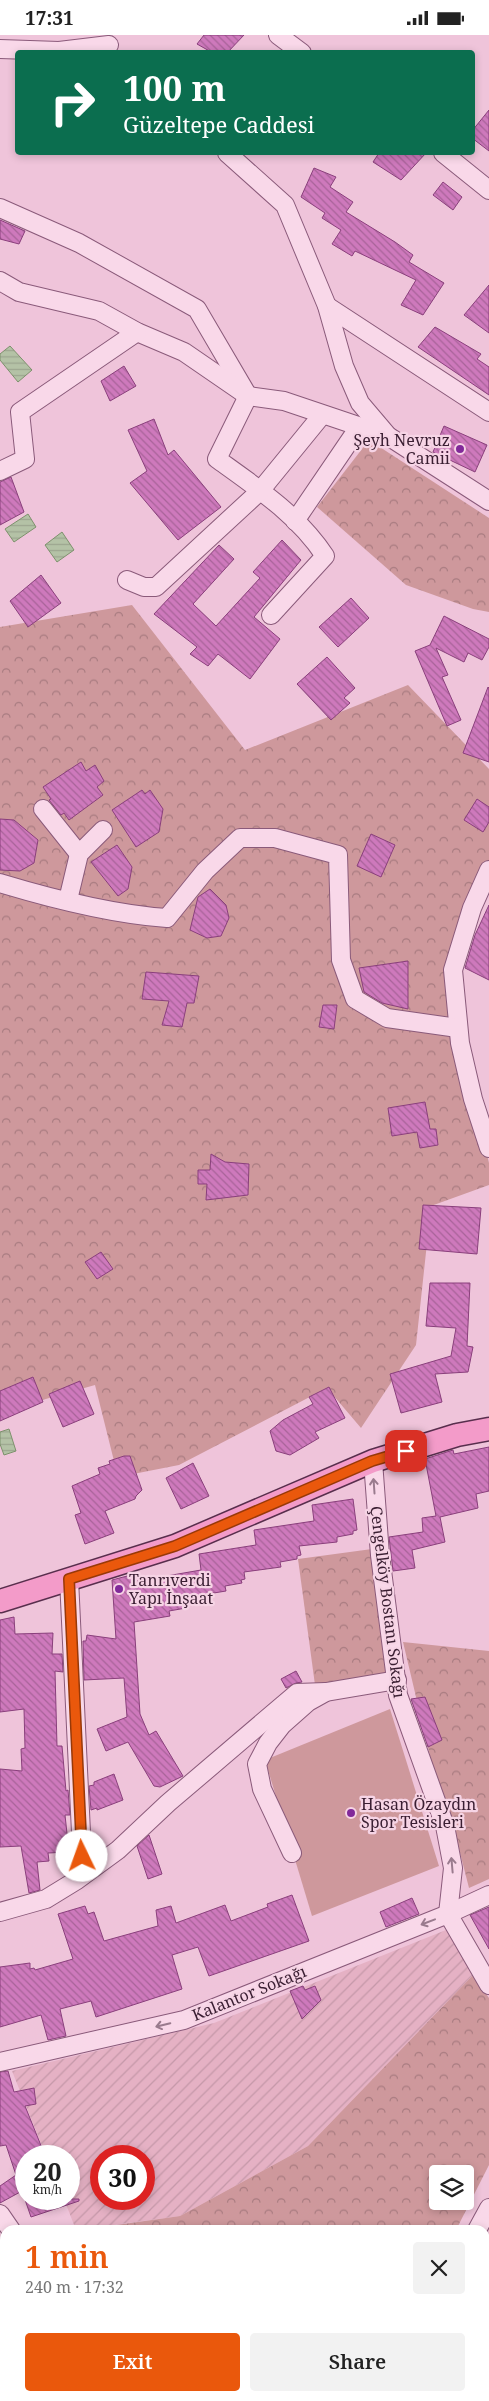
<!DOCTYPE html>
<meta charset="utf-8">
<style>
:root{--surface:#fff;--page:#f2f2f2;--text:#222;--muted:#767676;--accent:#ea580c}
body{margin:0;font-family:"Noto Serif",serif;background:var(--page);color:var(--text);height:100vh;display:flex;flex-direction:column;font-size:19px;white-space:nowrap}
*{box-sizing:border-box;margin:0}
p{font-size:16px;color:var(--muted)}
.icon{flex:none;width:28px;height:28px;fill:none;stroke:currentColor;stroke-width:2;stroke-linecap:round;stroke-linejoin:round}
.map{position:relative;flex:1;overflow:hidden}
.sheet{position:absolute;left:0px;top:2190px;width:490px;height:176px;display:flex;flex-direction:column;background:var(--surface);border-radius:15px 15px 0 0;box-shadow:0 2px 8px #0003}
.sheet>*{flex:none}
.banner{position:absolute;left:15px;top:15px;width:460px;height:105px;border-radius:5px;box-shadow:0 2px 8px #0003;background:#0b6e4f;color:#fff;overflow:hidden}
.tools{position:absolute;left:429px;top:2130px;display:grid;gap:10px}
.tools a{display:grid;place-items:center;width:45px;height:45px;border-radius:5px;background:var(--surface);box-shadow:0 2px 8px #0003;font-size:25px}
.speed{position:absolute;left:15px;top:2110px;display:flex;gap:10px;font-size:25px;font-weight:700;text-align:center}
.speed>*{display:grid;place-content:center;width:65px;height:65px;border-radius:50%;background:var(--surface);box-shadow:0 2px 8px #0003;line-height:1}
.speed small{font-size:12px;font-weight:400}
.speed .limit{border:8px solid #d22;background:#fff;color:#111}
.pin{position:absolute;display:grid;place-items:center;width:42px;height:42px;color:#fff;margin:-21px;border-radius:10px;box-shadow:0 2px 8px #0006}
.me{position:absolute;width:55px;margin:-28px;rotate:357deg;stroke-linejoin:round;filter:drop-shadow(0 0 4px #0008)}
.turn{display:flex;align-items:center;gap:18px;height:105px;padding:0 25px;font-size:22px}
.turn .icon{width:65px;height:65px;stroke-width:2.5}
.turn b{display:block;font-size:35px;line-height:42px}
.round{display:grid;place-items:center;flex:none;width:52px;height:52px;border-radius:5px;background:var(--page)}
.head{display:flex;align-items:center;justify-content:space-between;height:85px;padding:0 25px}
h1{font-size:30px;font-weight:600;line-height:38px;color:var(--accent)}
.action{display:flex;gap:10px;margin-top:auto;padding:10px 25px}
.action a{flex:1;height:58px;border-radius:5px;background:var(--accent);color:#fff;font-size:20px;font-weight:600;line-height:58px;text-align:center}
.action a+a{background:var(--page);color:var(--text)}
.status{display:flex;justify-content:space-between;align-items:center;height:35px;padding:0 25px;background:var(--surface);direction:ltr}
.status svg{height:14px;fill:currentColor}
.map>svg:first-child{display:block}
</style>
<div class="status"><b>17:31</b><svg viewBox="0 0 49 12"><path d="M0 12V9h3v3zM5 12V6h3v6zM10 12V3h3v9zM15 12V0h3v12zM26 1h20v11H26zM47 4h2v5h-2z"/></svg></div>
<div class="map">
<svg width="489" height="2366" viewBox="0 0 489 2366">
<defs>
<pattern id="farmland-furrows" width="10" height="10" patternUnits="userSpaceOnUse" patternTransform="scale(1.25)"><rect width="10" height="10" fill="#e5b1c4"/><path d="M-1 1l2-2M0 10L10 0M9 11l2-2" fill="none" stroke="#c598a9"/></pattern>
<pattern id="forest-crowns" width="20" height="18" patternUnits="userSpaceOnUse" patternTransform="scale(1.25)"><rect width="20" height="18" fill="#ce989c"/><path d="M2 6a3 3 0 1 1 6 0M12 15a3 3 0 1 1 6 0" fill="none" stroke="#a87b80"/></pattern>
<pattern id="water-rules" width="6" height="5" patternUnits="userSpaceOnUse" patternTransform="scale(1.25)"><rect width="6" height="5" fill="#b4c2a6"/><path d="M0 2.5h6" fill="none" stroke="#9ca68f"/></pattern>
<pattern id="building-back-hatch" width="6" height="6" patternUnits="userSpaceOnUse" patternTransform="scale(1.25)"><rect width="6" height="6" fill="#ce79bc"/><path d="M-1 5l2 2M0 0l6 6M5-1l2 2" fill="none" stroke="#a86399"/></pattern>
</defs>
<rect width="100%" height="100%" fill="#efc4da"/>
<path fill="url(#farmland-furrows)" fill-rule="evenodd" d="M 446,1895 L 473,1940 L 308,2111 L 180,2181 L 76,2195 L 64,2164 L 69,2164 L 69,2121 L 46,2121 L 12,2036 L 214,1988 ZM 101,2121 L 144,2121 L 144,2164 L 101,2164 Z"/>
<g fill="url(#forest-crowns)" fill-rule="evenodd">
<polygon points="369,405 489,483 489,577 473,574 406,550 317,472"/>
<polygon points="132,570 245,715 408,650 489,734 489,848 446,944 489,1128 489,1150 431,1171 416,1310 361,1393 327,1353 179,1430 118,1442 95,1350 0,1377 0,592"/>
<polygon points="372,1514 389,1640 315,1650 298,1524"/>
<polygon points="403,1607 489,1616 489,1844 469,1853 455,1798 435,1742"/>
<path d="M 473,1940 L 489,1963 L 489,2130 L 456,2195 L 81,2195 L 180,2181 L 308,2111 ZM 438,2139 L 465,2139 L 465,2166 L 438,2166 Z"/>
<polygon points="485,2233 489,2234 489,2366 153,2366 152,2361 485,2361"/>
</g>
<polygon fill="#ce989c" points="390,1674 439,1831 312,1881 265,1725"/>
<g fill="url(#water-rules)" stroke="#7d916c">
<polygon points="10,311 32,335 18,347 0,325 0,319"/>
<polygon points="28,479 36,492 14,507 5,494"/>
<polygon points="62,497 74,515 57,527 45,510"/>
<polygon points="9,1394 16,1416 4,1420 0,1409 0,1397"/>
</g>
<g fill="url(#building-back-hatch)" stroke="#8a3f7c">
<polygon points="204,0 244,0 227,18 213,18 197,9"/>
<polygon points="489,75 489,116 472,103 472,96"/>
<polygon points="379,118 426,118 401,145 373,127"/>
<polygon points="314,133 336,142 330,152 353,167 346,177 395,207 413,220 409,227 444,248 423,280 401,270 416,245 355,216 352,221 332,209 341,195 322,183 325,178 301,162"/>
<polygon points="443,147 462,162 453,175 433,160"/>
<polygon points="0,185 25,196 19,209 0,204"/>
<polygon points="489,250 489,298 464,280"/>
<polygon points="435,292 481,319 477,324 489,332 489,360 418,312"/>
<polygon points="124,331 136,351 110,366 101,346"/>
<polygon points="154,384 168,420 174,415 221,472 178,505 130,448 147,436 128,395"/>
<polygon points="444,391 487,410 475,437 433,417"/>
<polygon points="11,442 24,477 0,490 0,447"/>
<polygon points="282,505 301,525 254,582 280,604 250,644 218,619 208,631 190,619 197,612 154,579 219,510 234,524 193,569 216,591 260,543 253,537"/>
<polygon points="41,540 61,568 28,592 10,566"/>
<polygon points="351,563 369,583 338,612 319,592"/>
<polygon points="444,581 489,604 489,612 482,625 468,618 464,627 436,613 448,640 442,642 461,685 447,691 415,616 430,610"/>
<polygon points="327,622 355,653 344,663 350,668 331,685 297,649"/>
<polygon points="488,652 489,653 489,727 463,718"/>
<polygon points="81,727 86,736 95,730 104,746 97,752 103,760 69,785 64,778 61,780 49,765 51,764 43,752"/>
<polygon points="142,755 145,759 150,755 163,774 159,797 136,812 112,775"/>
<polygon points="477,764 489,772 489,787 483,797 464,785"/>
<polygon points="0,784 14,785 38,805 34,828 20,836 0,835"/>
<polygon points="371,799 395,810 381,842 357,831"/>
<polygon points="117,810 132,832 128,854 118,861 91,827"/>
<polygon points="210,854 226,870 229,883 221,901 207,903 190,895 198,862"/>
<polygon points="489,870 489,945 465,933 475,900"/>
<polygon points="408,926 408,974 382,968 364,957 359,933"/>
<polygon points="146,937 199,941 194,968 187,968 182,992 162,990 169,966 142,964"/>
<polygon points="323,970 337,970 334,994 319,992"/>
<polygon points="425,1067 430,1094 436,1094 438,1110 420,1113 417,1097 392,1101 388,1073"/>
<polygon points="211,1119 225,1127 249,1129 248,1160 206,1165 207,1149 198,1149 198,1135 210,1135"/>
<polygon points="423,1170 481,1173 477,1219 419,1214"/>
<polygon points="101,1217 113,1234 97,1244 85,1227"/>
<polygon points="430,1248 470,1248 467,1311 473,1312 468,1337 435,1339 442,1367 401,1378 390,1339 451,1321 456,1293 426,1291"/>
<polygon points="33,1342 43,1367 0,1386 0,1356"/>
<polygon points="80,1346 94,1379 63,1392 49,1359"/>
<polygon points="329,1352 345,1383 315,1397 319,1403 290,1420 276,1416 270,1396 283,1385 313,1369 309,1362"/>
<polygon points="489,1412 489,1456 476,1459 478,1473 440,1482 445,1507 412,1515 415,1533 393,1536 389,1502 423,1497 422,1483 436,1481 425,1424 453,1415 454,1419"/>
<polygon points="124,1421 130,1421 142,1455 136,1461 135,1464 105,1476 114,1498 85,1509 75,1480 81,1478 72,1451 100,1439 98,1433 110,1429 109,1426"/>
<polygon points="193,1428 209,1461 181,1474 166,1443"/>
<polygon points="353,1464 357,1495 353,1496 353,1499 337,1502 337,1507 299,1511 301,1520 297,1521 297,1524 280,1527 281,1532 244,1537 245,1544 241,1545 242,1548 225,1551 226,1556 189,1562 190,1569 186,1570 186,1573 169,1576 170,1581 134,1587 140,1679 149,1700 156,1696 183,1741 160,1752 154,1751 128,1707 106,1716 97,1694 127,1682 124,1643 84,1645 83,1606 86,1606 87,1600 116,1604 112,1545 131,1540 132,1547 201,1535 199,1519 256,1510 254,1495 314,1486 312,1470"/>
<polygon points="14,1582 15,1599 53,1598 52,1619 62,1619 63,1637 55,1636 57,1711 62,1711 66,1756 68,1755 70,1780 65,1780 69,1817 48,1818 49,1826 37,1827 40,1855 29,1858 21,1811 0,1812 0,1734 22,1736 21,1714 25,1713 24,1674 0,1677 0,1585"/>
<polygon points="296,1636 302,1647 296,1648 286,1653 281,1644"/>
<polygon points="425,1662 442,1705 428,1712 411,1664"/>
<polygon points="114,1739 123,1765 97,1775 97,1773 91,1775 89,1751 94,1750 94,1747"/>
<polygon points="149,1800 162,1839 148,1844 137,1811"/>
<polygon points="292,1860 309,1906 209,1941 198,1912 172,1920 182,1954 96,1982 91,1966 60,1974 66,2001 48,2005 41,1980 0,1992 0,1932 30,1928 30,1934 34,1933 35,1935 73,1924 58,1879 85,1871 88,1879 94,1877 104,1906 158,1891 156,1875 171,1871 176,1888 225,1870 231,1886 268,1872 267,1869"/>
<polygon points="412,1863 419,1879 386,1892 380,1877"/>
<polygon points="489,1872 489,1914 470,1880"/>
<polygon points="303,1951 305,1955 315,1951 321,1965 302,1984 290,1956"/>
<polygon points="8,2036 14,2057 34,2053 36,2069 25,2071 44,2118 26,2121 26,2164 79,2164 79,2166 31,2182 22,2156 0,2168 0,2151 16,2140 6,2110 0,2111 0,2037"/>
</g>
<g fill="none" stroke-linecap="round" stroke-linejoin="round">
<defs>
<g id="minor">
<polyline points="278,0 302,18"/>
<polyline points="0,14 59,16 109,10"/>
<polyline points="227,118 285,170 327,271 344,331 360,368 388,401 489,466"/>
<polyline points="443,118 489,155"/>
<path d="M 0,173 L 79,208 L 197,274 L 248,361 L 217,424 C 256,452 298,480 325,521 L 271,580"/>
<polyline points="0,246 19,257 99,276 137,297 184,317 248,361 284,366 388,401"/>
<polyline points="327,271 489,377"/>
<polyline points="0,436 25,424 20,377 137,297"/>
<polyline points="295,486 359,392"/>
<polyline points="127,545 144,552 156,552 260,456 322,380"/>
<polyline points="43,774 79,819"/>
<polyline points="489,835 472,873 453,935 460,1008 473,1064 489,1113"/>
<path d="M 0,848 C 53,864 111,879 167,883 L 205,836 L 240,803 L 275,803 L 338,820 L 341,925 L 355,964 L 387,983 L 458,993"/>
<polyline points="68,865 79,819 103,795"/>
<polyline points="373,1426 380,1520 398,1660 445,1791 453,1833 448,1879 489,1950"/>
<polyline points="69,1544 83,1840"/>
<polyline points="292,1818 262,1754 257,1729 268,1708 282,1690 308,1667 326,1657 397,1645"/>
<polyline points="0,1877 46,1864 77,1845 118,1815 168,1768 297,1658 326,1657"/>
<polyline points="0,2027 184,1985 448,1879 489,1860"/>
<polyline points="0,2179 11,2195"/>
<polyline points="477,2195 489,2173"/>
<polyline points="0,2235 5,2233"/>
<polyline points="0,2338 5,2336"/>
<polyline points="87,2361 89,2366"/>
<polyline points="362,2366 366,2361"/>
</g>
<polyline id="major" points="0,1566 175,1511 373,1426 457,1400 489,1394"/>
</defs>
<use href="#minor" stroke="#8a5a7a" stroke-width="20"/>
<use href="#major" stroke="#582e4d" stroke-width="25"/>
<use href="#minor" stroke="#f9d8e9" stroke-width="18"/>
<use href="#major" stroke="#f39bc9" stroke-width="22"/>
</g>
<defs><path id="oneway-shaft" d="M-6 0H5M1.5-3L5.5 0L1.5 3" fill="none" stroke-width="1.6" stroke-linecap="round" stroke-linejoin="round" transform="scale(1.25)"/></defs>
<g stroke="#9a7b8e">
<use href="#oneway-shaft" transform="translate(374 1451) rotate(-94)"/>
<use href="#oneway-shaft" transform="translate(452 1830) rotate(-95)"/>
<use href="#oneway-shaft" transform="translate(428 1887) rotate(159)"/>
<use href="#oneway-shaft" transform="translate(163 1990) rotate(167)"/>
</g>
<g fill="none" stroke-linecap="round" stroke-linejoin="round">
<defs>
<polyline id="route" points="82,1821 69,1544 175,1511 372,1426 406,1416"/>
</defs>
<use href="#route" stroke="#983908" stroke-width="12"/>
<use href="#route" stroke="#ea580c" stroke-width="9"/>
</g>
<g fill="#82299a" stroke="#f6d4e5" stroke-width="2">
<circle cx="460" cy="414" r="5"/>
<circle cx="119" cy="1554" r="5"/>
<circle cx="351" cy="1778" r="5"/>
</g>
<g text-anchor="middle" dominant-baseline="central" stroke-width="4.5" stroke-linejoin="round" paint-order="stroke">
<g font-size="16" fill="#3a1e32" stroke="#f6d4e5" text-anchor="start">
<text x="450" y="405" text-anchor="end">Şeyh Nevruz<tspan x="450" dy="18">Camii</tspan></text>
<text x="129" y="1545">Tanrıverdi<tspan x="129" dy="18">Yapı İnşaat</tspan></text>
<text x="361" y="1769">Hasan Özaydın<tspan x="361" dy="18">Spor Tesisleri</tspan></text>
</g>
<g font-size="16" fill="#3a1e32" stroke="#f6d4e5">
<text transform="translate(388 1567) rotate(83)">Çengelköy Bostanı Sokağı</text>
<text transform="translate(249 1958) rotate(-22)">Kalantor Sokağı</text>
</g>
</g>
</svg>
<div class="tools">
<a><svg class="icon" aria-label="layers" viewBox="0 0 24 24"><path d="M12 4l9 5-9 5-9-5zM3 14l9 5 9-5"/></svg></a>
</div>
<div class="speed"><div>20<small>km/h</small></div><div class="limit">30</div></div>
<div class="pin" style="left:406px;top:1416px;background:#d93025"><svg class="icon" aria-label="arrive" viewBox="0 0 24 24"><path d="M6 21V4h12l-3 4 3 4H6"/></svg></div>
<svg class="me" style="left:82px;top:1821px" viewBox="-20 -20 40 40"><circle r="19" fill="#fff"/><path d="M0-13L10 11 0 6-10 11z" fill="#ea580c"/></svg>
<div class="banner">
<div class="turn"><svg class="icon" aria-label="right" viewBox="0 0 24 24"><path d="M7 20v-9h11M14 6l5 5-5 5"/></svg><div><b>100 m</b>Güzeltepe Caddesi</div></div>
</div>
<section class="sheet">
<div class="head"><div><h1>1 min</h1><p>240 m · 17:32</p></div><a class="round"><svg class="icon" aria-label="close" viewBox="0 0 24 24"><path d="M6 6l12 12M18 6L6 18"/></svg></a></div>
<div class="action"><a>Exit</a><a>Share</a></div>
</section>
</div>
